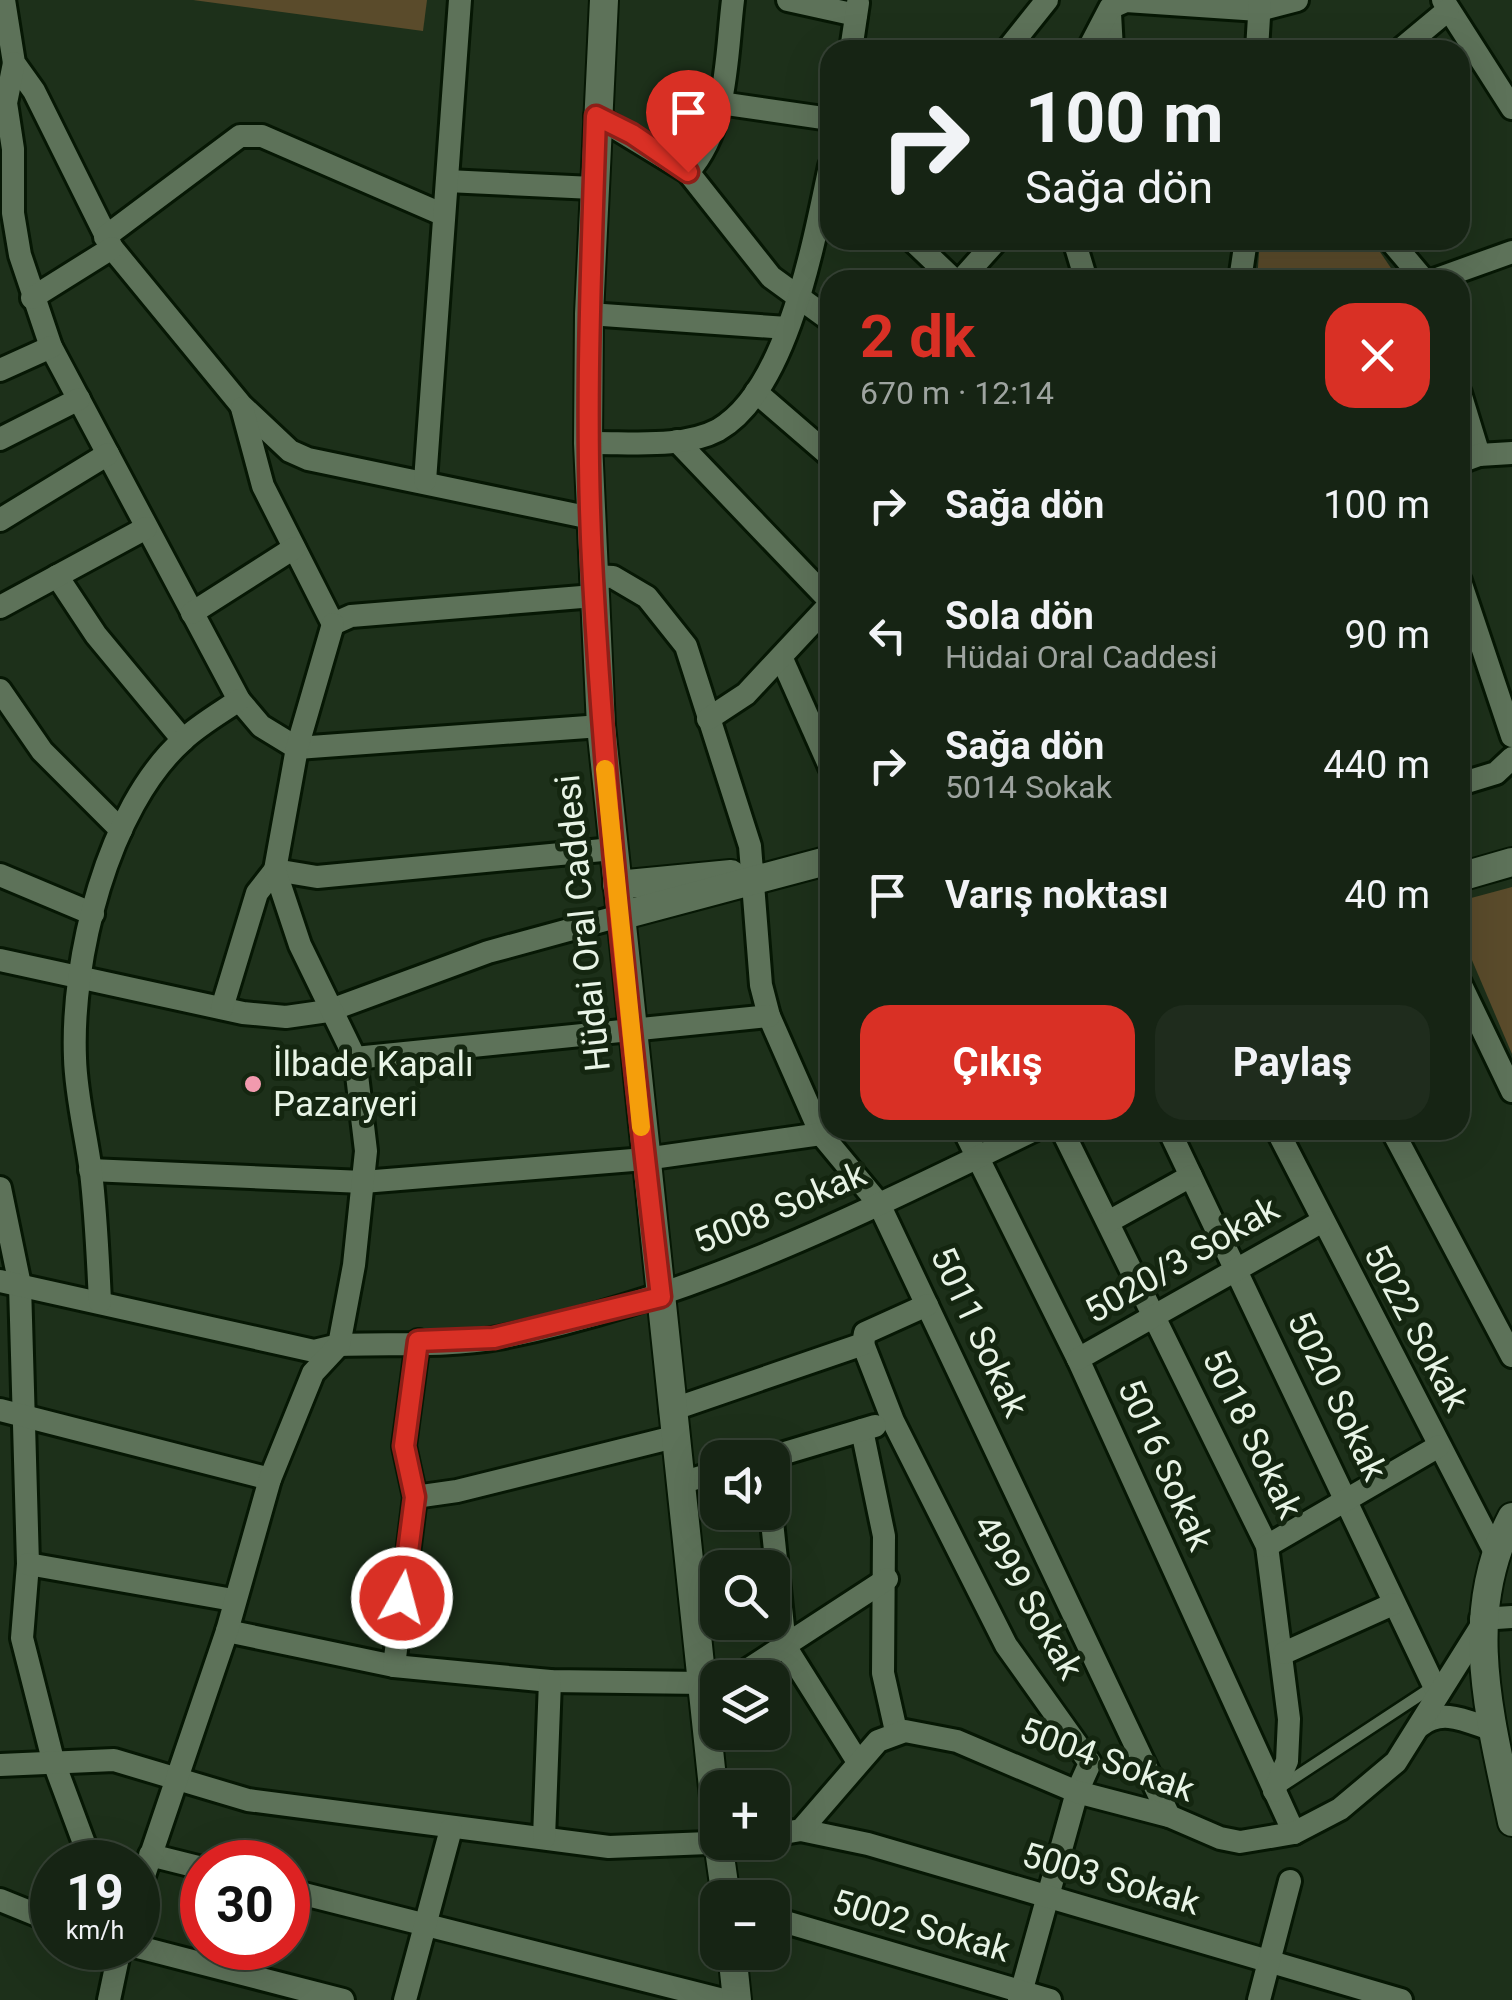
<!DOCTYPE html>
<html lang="tr">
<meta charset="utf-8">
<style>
:root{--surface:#162414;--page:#1f2c1d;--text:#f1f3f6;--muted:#9ea4a0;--line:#354134;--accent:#d93025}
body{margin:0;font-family:Roboto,sans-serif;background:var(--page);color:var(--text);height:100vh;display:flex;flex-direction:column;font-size:38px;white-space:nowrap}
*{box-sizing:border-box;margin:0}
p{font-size:32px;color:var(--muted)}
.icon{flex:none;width:55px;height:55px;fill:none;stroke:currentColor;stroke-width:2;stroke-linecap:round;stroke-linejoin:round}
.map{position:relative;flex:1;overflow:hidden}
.sheet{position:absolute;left:820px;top:270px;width:650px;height:870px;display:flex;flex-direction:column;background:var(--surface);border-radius:30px;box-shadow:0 10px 40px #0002,0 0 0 2px var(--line)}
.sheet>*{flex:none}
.hud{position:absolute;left:820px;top:40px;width:650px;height:210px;border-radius:30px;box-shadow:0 10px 40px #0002,0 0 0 2px var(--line);background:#162414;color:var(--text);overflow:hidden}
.controls{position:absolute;left:700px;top:1440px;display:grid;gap:20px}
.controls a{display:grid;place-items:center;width:90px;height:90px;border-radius:20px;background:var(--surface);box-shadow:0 10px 40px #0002,0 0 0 2px var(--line);font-size:50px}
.speed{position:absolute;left:30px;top:1840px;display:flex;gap:20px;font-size:50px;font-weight:700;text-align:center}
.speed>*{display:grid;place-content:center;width:130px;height:130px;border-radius:50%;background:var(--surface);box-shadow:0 10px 40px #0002,0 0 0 2px var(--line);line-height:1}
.speed small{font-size:25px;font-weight:400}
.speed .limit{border:15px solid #d22;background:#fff;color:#111}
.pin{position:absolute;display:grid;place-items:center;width:85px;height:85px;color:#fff;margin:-102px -42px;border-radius:50% 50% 50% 0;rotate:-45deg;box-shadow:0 0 10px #0007}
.pin .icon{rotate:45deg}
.me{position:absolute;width:110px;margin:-55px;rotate:7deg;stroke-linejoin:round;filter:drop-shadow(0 0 8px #0008)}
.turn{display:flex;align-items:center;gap:35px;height:210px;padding:0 40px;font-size:45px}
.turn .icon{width:130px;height:130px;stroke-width:2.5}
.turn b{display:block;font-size:70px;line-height:85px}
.round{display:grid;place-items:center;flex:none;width:105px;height:105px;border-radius:30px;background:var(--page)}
.headline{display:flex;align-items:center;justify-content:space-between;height:170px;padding:0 40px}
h1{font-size:60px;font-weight:700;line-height:75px;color:var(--accent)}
.cta{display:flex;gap:20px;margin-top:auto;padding:20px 40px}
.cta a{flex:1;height:115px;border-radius:30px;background:var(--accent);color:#fff;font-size:40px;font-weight:700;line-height:115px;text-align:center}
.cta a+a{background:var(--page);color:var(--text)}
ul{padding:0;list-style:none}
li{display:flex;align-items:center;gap:30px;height:130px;padding:0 40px}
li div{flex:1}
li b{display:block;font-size:38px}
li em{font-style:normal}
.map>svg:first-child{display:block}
</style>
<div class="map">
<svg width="1512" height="2000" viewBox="0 0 1512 2000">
<rect width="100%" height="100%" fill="#1d301a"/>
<g fill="#5a4b2b">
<polygon points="193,0 427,0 423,31"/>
<polygon points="1260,240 1372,240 1399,280 1257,280"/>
<polygon points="1512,887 1512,1054 1460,932 1460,901"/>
</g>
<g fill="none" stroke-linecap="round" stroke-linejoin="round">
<defs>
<polyline id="service" points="1282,1786 1434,1686"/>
<g id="minor">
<polyline points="4,0 14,63 34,91 112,248 241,405 290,451 308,459 591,518"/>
<polyline points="788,0 856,15"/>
<polyline points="1443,0 1512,108"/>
<polyline points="1110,13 1112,50"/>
<polyline points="851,50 858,3"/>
<polyline points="1007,50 1047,0"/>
<polyline points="1088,50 1110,8 1126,1 1259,10 1297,0"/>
<polyline points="1257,50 1260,0"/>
<polyline points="1400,50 1448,10"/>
<polyline points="14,63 6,103 13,149 13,213 20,255 51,347 239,700 261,726 297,748 601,726"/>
<polyline points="720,103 830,119"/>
<polyline points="596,116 688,172 771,277 830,320"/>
<path d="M 688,172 C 728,127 726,57 733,0"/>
<polyline points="447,181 593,188"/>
<polyline points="105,237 240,136 262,136 444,215"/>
<polyline points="912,240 954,280"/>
<polyline points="1074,240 1086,280"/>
<polyline points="1390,240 1424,280"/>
<polyline points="961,280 997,240"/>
<polyline points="1240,280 1246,240"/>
<polyline points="1434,280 1512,252"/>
<polyline points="32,298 112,248"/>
<polyline points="589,314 787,328"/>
<polyline points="0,370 51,347"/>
<polyline points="756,392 830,456"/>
<polyline points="1460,393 1479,455"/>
<polyline points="242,408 263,486 333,624 351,616 594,596"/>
<polyline points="0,439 79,399"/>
<polyline points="677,441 830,601"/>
<path d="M 588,443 C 628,442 682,449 718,430 C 788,390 814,240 830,166"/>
<polyline points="1460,462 1479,455 1512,453"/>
<polyline points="425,481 460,0"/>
<polyline points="0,520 108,454"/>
<polyline points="57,576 96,635 183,740"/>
<polyline points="592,576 613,577 647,597 686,646 750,846 761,985 769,1016 821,1134 879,1204 1169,1816"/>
<polyline points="1460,581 1512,736"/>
<polyline points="0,607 146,528"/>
<polyline points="192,613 294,548"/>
<polyline points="782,659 830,767"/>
<polyline points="0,690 42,751 121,830"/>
<polyline points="708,719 746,694 830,604"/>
<polyline points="1460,784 1496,773 1512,758"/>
<polyline points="0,875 93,914"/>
<polyline points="0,960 243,1013 286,1017 328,1011 488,952 620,916"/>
<polyline points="1460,983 1512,1091"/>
<polyline points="222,1008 257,893 275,870 317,877 613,849"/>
<polyline points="355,1058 769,1016"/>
<polyline points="964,1130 1078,1359 1294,1833"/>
<polyline points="1062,1130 1267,1546 1289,1719 1287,1761 1274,1791"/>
<polyline points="1169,1130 1438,1694"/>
<polyline points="1277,1130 1497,1556"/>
<polyline points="1392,1130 1512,1356"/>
<polyline points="90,1170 363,1182 645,1159 821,1134"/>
<polyline points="0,1188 20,1285 28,1564 22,1638 53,1760 91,1862"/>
<polyline points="1108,1222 1191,1176"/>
<path d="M 0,1281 L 314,1351 L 339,1345 C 390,1343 448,1347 498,1338 C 689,1301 860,1214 1034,1130"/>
<path d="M 100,1302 C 98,1258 96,1215 91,1172 C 86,1134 76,1096 75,1058 C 71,960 107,808 183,740 C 199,725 220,713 239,700"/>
<polyline points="863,1344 893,1421 1006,1645 1090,1763 1077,1792 1019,2000"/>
<polyline points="1078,1359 1321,1222"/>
<polyline points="0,1410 270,1479"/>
<polyline points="671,1410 863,1344 865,1333 927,1305"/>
<polyline points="862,1430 884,1536 883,1673 896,1731"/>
<polyline points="768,1458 875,1426"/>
<polyline points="680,1483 718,1472"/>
<polyline points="415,1497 457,1491 674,1437"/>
<polyline points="771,1512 785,1646 858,1762"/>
<polyline points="1267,1546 1439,1446"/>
<polyline points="28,1564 233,1600"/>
<polyline points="1481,1619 1512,1617"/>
<polyline points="227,1631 394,1666 550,1681 703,1683"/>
<polyline points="1284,1653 1393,1604"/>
<polyline points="394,1666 415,1497 404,1446 418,1341"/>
<polyline points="735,1678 887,1579"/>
<path d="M 1420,1726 C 1442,1707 1468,1722 1493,1730"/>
<polyline points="0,1765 114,1760 248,1800 609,1847 733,1842"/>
<polyline points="801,1830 868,1844 1401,2000"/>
<polyline points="772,1835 801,1830 878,1741 905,1731 957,1741 1077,1792 1169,1816 1220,1838 1240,1842 1294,1833 1340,1809 1396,1762 1480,1628"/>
<polyline points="544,1838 550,1681"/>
<polyline points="150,1855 202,1868"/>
<polyline points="288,1890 723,2000"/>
<polyline points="138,1893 227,1631 270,1479 313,1373 339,1345 354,1265 366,1151 355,1058 300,945 275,870 297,748 333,624"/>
<polyline points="0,1900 52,1921"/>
<polyline points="772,1918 1050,2000"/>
<polyline points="138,1947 343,2000"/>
<polyline points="109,2000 120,1948"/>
<polyline points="405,2000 451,1829"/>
<polyline points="1259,2000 1290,1881"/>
</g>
<g id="tertiary">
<polyline points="604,0 589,314 588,443 601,726 718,1835"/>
<polyline points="1460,877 1512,862"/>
<polyline points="617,885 731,874"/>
<polyline points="620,916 830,860"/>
<path d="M 1512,1517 C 1460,1616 1491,1720 1512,1822"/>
<polyline points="718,1842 726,1898"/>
<polyline points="732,1952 737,2000"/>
</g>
</defs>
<use href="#service" stroke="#061704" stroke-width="16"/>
<use href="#minor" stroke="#061704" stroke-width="28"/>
<use href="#tertiary" stroke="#061704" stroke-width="32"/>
<use href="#service" stroke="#5d7259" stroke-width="11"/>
<use href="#minor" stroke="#5d7259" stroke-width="22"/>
<use href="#tertiary" stroke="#5d7259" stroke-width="28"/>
</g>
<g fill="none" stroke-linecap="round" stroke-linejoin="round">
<defs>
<path id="route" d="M 402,1598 L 415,1497 L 404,1446 L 418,1341 L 494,1338 L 661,1297 C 633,1058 606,819 593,579 C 584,425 591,270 596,116 L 632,134 L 688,172"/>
</defs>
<use href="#route" stroke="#8d1f18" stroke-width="25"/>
<use href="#route" stroke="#d93025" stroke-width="18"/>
<polyline stroke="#f59e0b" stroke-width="18" points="605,769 641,1127"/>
</g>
<circle fill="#f29aae" stroke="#142610" stroke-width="4" cx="253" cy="1084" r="10"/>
<g text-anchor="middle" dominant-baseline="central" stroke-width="10" stroke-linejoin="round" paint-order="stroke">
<g font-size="35" fill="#e8f4e6" stroke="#142610">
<text transform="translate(583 923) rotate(-96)">Hüdai Oral Caddesi</text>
<text transform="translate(780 1208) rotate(-23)">5008 Sokak</text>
<text transform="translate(1182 1260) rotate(-30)">5020/3 Sokak</text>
<text transform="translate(1416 1328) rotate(62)">5022 Sokak</text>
<text transform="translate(979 1332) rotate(65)">5011 Sokak</text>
<text transform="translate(1337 1396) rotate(64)">5020 Sokak</text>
<text transform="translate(1252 1434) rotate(64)">5018 Sokak</text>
<text transform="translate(1165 1465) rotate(66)">5016 Sokak</text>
<text transform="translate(1028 1597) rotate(60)">4999 Sokak</text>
<text transform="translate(1107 1760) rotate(20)">5004 Sokak</text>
<text transform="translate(1111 1879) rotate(16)">5003 Sokak</text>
<text transform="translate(921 1926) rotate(16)">5002 Sokak</text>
</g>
<g font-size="35" fill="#e8f4e6" stroke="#142610" text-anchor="start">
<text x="273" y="1064">İlbade Kapalı<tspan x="273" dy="40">Pazaryeri</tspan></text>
</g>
</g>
</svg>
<div class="controls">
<a><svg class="icon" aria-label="sound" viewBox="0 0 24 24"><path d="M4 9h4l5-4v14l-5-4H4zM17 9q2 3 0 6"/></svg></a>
<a><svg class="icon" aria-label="search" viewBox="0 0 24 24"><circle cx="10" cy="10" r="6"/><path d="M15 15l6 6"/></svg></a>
<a><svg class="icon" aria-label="layers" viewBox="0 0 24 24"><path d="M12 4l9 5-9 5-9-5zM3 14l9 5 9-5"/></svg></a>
<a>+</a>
<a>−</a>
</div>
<div class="speed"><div>19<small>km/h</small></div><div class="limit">30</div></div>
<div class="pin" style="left:688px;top:172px;background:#d93025"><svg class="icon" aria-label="arrive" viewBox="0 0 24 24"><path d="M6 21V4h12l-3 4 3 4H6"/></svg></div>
<svg class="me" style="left:402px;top:1598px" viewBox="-20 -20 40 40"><circle r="17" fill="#d93025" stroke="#fff" stroke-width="3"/><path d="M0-11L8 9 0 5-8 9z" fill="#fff"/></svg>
<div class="hud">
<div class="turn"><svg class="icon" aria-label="right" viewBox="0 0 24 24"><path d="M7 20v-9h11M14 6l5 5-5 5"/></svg><div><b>100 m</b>Sağa dön</div></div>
</div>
<section class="sheet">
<div class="headline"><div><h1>2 dk</h1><p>670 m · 12:14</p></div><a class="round" style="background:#d93025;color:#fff"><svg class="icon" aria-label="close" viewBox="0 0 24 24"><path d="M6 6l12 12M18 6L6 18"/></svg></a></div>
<ul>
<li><svg class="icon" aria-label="right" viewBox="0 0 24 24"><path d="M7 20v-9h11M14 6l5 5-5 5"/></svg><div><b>Sağa dön</b></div><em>100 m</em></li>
<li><svg class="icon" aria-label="left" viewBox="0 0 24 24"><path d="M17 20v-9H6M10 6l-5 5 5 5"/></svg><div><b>Sola dön</b><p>Hüdai Oral Caddesi</p></div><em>90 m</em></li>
<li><svg class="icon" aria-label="right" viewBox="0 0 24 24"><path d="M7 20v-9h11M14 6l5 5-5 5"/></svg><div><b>Sağa dön</b><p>5014 Sokak</p></div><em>440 m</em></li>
<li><svg class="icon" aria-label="arrive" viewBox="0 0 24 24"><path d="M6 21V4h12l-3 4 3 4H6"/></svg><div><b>Varış noktası</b></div><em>40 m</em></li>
</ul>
<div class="cta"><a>Çıkış</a><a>Paylaş</a></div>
</section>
</div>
